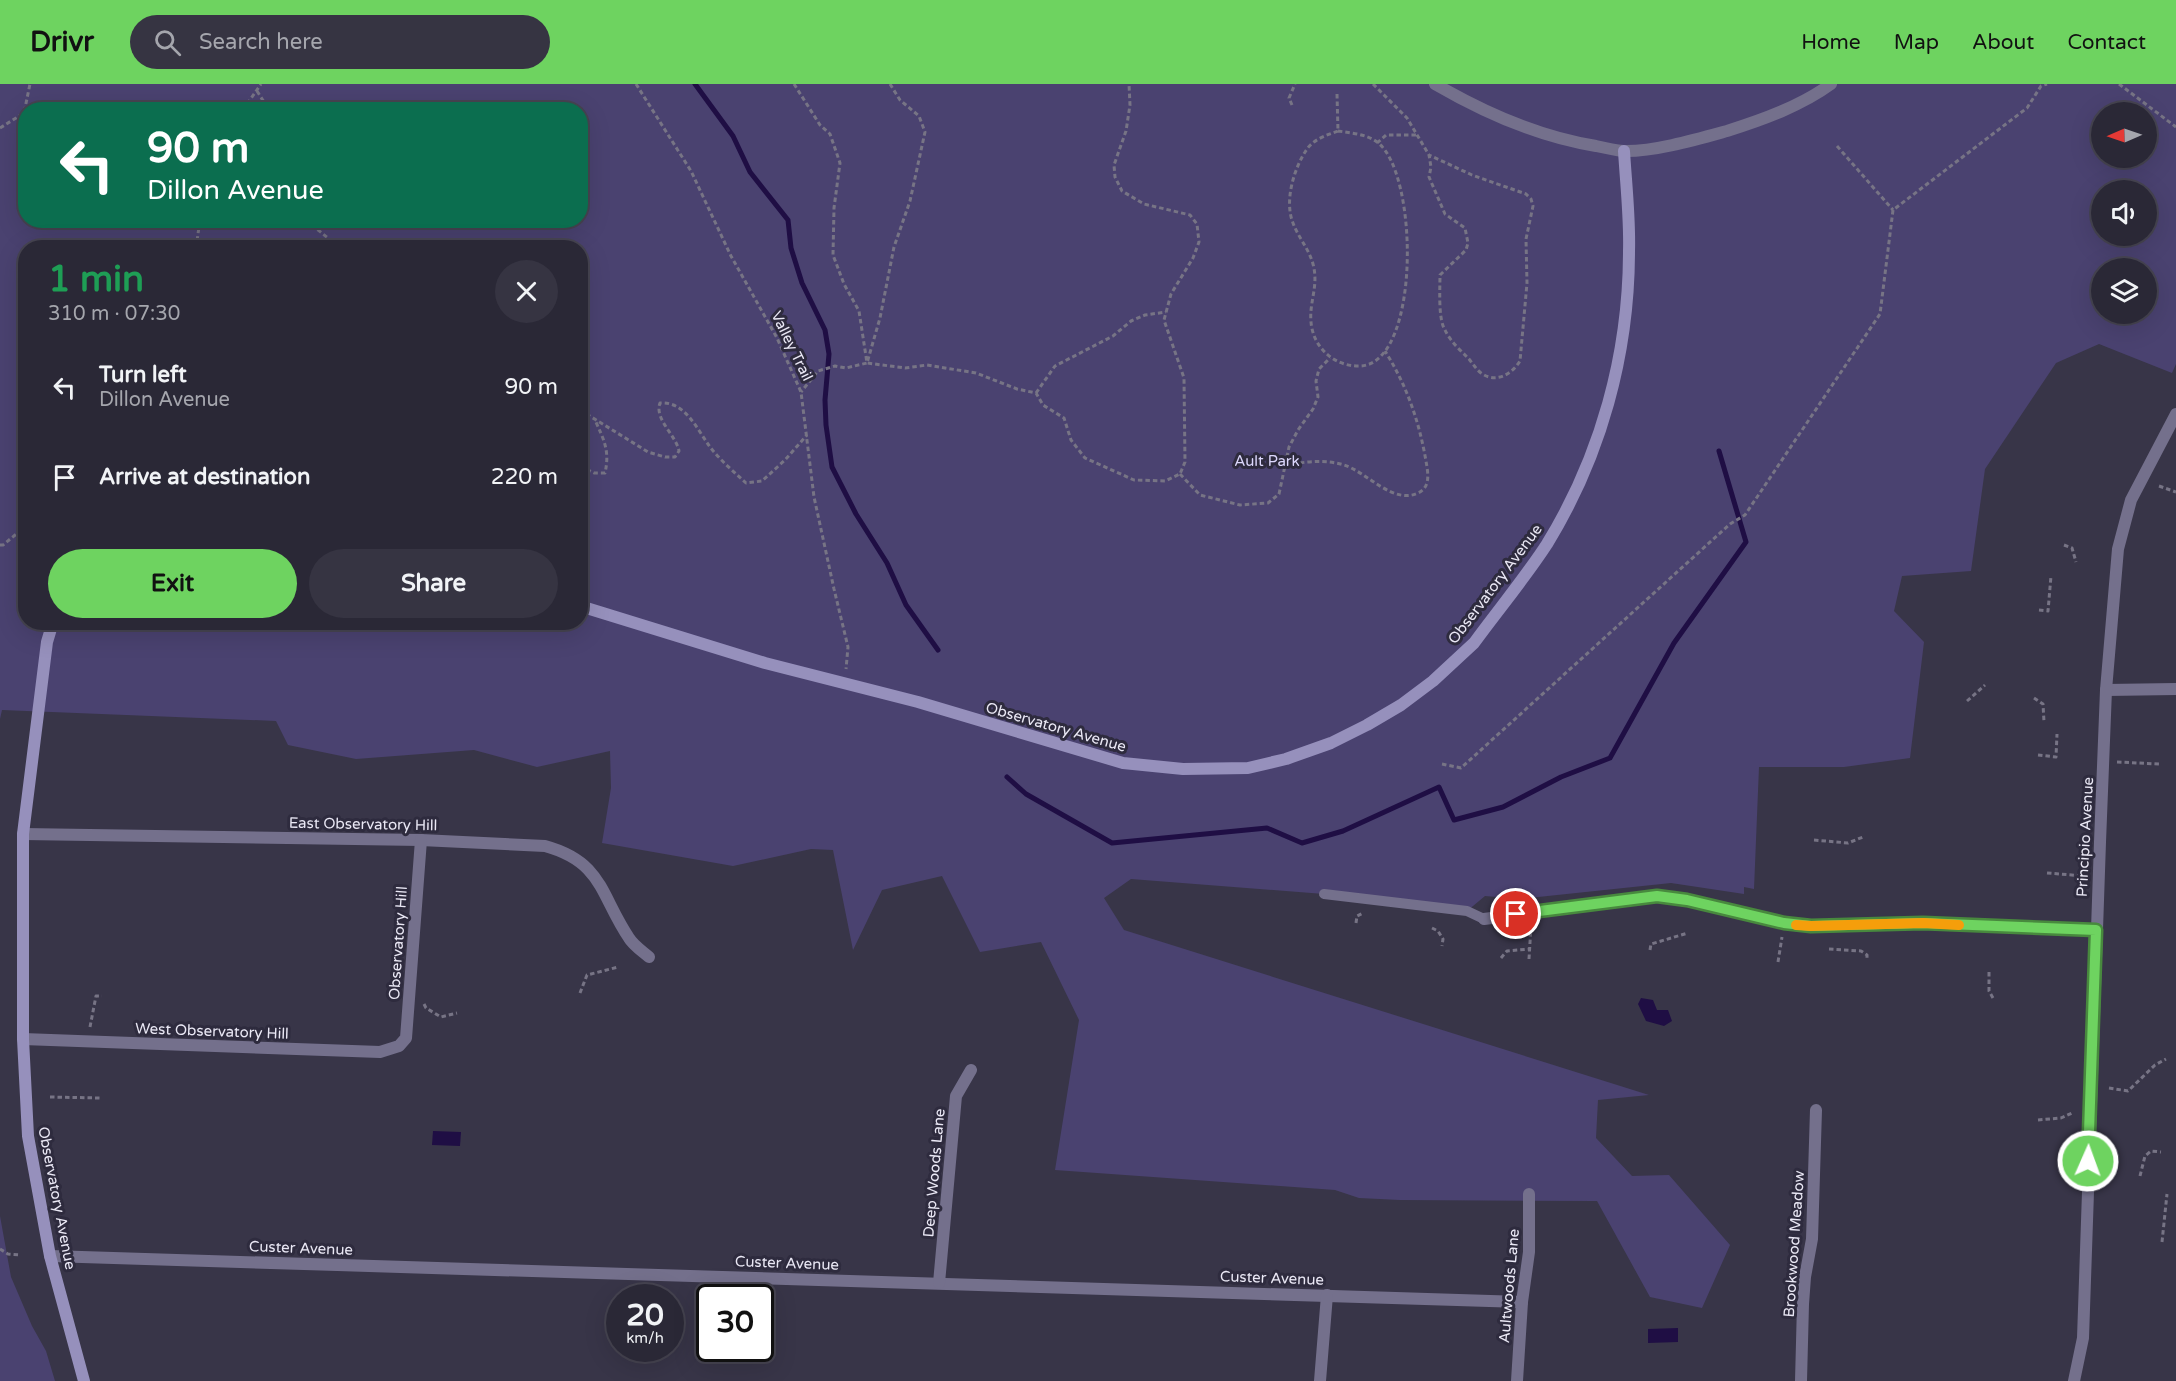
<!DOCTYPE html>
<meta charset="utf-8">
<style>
:root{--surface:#2a2836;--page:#363442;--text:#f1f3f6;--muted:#a5a6ad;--line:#464451;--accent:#6ed360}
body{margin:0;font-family:"Varela Round",sans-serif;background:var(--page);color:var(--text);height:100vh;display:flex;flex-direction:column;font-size:22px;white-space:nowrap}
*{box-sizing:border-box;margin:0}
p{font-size:20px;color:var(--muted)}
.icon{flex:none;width:33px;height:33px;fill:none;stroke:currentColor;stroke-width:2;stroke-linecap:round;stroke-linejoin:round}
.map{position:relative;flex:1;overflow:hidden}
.details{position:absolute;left:18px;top:156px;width:570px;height:390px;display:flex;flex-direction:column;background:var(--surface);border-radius:24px;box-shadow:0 6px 24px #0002,0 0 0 2px var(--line)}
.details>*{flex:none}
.banner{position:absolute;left:18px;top:18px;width:570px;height:126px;border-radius:24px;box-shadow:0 6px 24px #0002,0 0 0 2px var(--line);background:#0b6e4f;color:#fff;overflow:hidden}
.needle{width:39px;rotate:268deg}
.tools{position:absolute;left:2091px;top:18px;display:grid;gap:12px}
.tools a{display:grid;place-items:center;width:66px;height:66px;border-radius:50%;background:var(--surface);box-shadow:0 6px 24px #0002,0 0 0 2px var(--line);font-size:30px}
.speed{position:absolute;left:606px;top:1200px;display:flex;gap:12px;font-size:30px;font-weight:700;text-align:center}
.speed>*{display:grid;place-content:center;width:78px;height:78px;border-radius:50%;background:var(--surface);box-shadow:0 6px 24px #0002,0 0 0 2px var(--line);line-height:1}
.speed small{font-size:15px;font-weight:400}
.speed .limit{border:3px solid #111;border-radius:9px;background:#fff;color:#111}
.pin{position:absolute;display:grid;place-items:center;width:51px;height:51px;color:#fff;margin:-26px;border:3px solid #fff;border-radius:50%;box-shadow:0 2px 6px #0007}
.me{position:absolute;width:66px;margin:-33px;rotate:2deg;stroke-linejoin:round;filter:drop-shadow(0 0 4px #0008)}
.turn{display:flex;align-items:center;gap:21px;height:126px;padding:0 30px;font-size:27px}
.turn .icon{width:78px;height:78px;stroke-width:2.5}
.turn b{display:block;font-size:42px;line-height:51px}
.round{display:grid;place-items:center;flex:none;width:63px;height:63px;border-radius:32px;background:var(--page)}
.summary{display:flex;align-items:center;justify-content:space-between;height:102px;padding:0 30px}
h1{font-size:36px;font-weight:800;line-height:45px;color:#1e9e55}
.button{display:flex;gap:12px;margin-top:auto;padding:12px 30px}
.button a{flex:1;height:69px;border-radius:36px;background:var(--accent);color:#111;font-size:24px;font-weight:800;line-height:69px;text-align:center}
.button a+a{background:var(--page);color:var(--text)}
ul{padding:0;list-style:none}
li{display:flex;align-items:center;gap:18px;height:90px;padding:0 30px}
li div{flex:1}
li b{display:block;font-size:22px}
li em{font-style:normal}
header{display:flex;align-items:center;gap:36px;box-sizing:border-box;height:84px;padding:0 30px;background:var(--accent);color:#111}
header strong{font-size:28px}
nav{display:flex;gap:33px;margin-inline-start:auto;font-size:21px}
.search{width:420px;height:54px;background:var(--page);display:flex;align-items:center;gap:15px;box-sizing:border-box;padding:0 21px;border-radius:33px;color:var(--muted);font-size:22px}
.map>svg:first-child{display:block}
</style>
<header>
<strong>Drivr</strong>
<div class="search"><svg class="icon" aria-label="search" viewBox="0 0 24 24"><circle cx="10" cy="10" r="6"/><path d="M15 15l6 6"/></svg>Search here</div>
<nav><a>Home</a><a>Map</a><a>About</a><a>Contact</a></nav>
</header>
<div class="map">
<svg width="2176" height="1297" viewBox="0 0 2176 1297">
<rect width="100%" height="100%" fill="#383548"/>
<g fill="#4a4270" fill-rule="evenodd">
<path d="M 0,0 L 2176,0 L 2176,280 L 2172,289 L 2099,260 L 2056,279 L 1985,385 L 1971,487 L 1902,492 L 1894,527 L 1924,558 L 1910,674 L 1844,683 L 1759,683 L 1754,805 L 1744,803 L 1744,810 L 1671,799 L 1520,815 L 1485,812 L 1467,827 L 1324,810 L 1131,795 L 1104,814 L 1124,846 L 1649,1011 L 1598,1016 L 1596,1054 L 1632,1092 L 1669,1091 L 1730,1161 L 1702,1224 L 1650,1213 L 1597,1117 L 1400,1116 L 1359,1114 L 1335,1106 L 1055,1086 L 1079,936 L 1041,858 L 980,868 L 942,792 L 882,806 L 853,866 L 833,766 L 811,765 L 733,782 L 602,759 L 611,704 L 610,667 L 537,683 L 474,666 L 356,675 L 288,661 L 276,637 L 2,626 L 0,635 ZM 26,26 L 580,26 L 580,136 L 26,136 ZM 2102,28 L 2146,28 L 2146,74 L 2102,74 ZM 2102,106 L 2146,106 L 2146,152 L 2102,152 ZM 26,164 L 580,164 L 580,538 L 26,538 ZM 2102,184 L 2146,184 L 2146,230 L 2102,230 Z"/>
<polygon points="0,1132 11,1193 32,1242 46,1267 55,1297 0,1297"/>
</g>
<g fill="#1f0e44">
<polygon points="1641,914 1653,916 1657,926 1668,926 1672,937 1664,942 1646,937 1638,920"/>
<polygon points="433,1047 461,1048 460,1062 432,1061"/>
<polygon points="1678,1244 1678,1258 1648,1259 1648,1245"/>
</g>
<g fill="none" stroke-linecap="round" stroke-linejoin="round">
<g stroke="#1f0e44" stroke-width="5">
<polyline points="695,0 733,52 750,88 788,136 791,164 802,199 825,246 829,270 825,316 826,341 832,383 856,430 887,479 906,521 938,566"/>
<polyline points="1007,693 1026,710 1112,759 1267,744 1302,759 1343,747 1439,703 1454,736 1503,723 1561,693 1610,674 1674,559 1746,458 1719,367"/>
</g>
<g stroke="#777485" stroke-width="3" stroke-dasharray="4.5 3" stroke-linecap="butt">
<polyline points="636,0 691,87 731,172 777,254 801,308 814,413 834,505 848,563 846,585"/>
<polyline points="794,0 820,41 830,50 840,79 834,124 833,171 844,200 859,227 867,279 846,284 835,282 818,287 801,308"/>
<polyline points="890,0 900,16 919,32 925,48 910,117 894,163 880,234 867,279 905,284 927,281 976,289 1017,305 1036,309 1043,321 1064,334 1071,356 1085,374 1134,396 1165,397 1180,390 1185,378 1184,294 1164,236 1171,210 1193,174 1199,158 1197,140 1190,131 1144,120 1122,107 1115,93 1114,81 1126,47 1130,21 1129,0"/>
<path d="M 1373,0 L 1407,34 L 1429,71 L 1431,83 L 1429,93 L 1445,130 L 1465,144 L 1468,159 L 1466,166 L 1440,191 C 1440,205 1438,235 1445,246 C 1450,257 1461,267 1469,275 C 1473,280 1476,285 1481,289 C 1496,300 1512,290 1520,277 L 1527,199 L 1526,155 L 1533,122 L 1531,115 L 1526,110 L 1472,91 L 1429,71"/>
<polyline points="2119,0 2176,43"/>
<polyline points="257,7 269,26"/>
<polyline points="1337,10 1338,47"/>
<polyline points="1292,21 1289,14 1295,0"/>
<polyline points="243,26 261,0"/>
<polyline points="0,44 24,29 30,0"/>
<path d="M 1338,47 C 1351,49 1366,50 1377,58 C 1419,88 1421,280 1360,282 C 1335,283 1313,264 1311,238 C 1309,218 1319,202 1313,180 C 1309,165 1298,153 1293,139 C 1284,117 1294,84 1307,65 C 1314,55 1327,51 1338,47 Z"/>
<polyline points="1377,59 1386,51 1416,51"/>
<polyline points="1837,62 1893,126"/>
<polyline points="306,136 340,164"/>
<polyline points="196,164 200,136"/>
<polyline points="1036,309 1055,282 1113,252 1131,237 1145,231 1166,228"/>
<path d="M 580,326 L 648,368 L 665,373 L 675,373 L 679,367 C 676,351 654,335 660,319 C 685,317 697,345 710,363 C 720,376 734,388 746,399 L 762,397 L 785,376 L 807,351"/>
<path d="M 1285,381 C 1305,378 1324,375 1344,381 C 1367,388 1393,421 1418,409 C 1431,403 1428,389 1426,377 C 1419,337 1407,302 1385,267"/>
<path d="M 580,382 L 594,389 L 605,389 C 610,367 604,356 595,336"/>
<polyline points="1180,390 1200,411 1240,421 1268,419 1279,410 1289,363 1298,346 1313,325 1318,313 1316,297 1319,285 1330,274"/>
<polyline points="2159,402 2176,408"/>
<polyline points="0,461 3,461 26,442"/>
<polyline points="2064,461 2072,464 2076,478"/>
<polyline points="2039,526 2048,527 2051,492"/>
<polyline points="2034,614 2043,620 2044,638"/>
<polyline points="1967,617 1985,601"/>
<polyline points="2038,671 2056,673 2057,650"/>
<polyline points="2117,678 2159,680"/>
<polyline points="1442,680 1461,684 1730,440 1745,431 1880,230 1893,126 2027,24 2041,2 2047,0"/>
<polyline points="1814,756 1848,759 1863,753"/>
<polyline points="2047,789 2084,792"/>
<polyline points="1356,839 1357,832 1363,829"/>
<polyline points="1432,844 1438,847 1443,855 1442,862"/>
<polyline points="1829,865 1861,867 1867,871 1867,875"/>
<polyline points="1650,866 1651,860 1688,849"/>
<polyline points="1501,874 1507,867 1530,865"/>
<polyline points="1529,875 1531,842"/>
<polyline points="1778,878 1782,853"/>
<polyline points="1989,888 1989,907 1993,914"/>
<polyline points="580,909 587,891 618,883"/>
<polyline points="424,920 426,924 441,933 457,929"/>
<polyline points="90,943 96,912 102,912"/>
<polyline points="2109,1004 2128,1007 2155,981 2166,975"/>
<polyline points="50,1013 101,1014"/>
<polyline points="2038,1036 2061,1034 2072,1029"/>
<polyline points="2140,1092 2145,1072 2151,1067 2161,1068"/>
<polyline points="2162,1158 2167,1110"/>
<polyline points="0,1165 8,1170 21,1171"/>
</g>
<polyline stroke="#74708c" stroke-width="10" points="1324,810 1467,827 1484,835"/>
<g stroke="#74708c" stroke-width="12">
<path d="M 1435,0 C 1485,29 1538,53 1596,62 C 1605,64 1614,66 1623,67 C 1653,68 1698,55 1727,47 C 1762,36 1801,22 1831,0"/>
<polyline points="2106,606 2176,605"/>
<path d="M 23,750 L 421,756 L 545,762 C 603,778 600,811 629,854 C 633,861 642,867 649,873"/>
<polyline points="1484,835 1657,812 1687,816 1784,839 1811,842 1923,839 2096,846"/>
<polyline points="23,955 380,968 399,962 406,954 421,756"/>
<polyline points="50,1172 1522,1218"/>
<polyline points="939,1199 956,1012 971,986"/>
<polyline points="1320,1297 1327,1211"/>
<polyline points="1517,1297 1522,1218 1529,1168 1529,1110"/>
<polyline points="1801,1297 1803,1220 1805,1193 1812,1155 1816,1026"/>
<polyline points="2074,1297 2083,1254 2100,758 2106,606 2118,465 2131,416 2176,330"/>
</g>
<g stroke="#9690bc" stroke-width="12">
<path d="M 580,522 L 765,579 L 918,618 L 1123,679 L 1183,685 L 1248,684 L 1286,675 L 1331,659 L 1367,641 L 1401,621 L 1433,597 L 1474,559 C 1498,526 1525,494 1547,460 C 1601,372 1629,270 1629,167 C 1630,134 1626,100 1624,67"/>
<polyline points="53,538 47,558 23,750 23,955 28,1052 50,1172 84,1297"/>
</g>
</g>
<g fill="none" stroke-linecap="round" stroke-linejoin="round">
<defs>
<polyline id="route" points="1516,830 1657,812 1687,816 1784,839 1811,842 1923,839 2096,846 2088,1077"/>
</defs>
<use href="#route" stroke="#48893e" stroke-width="15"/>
<use href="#route" stroke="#6ed360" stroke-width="10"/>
<polyline stroke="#f59e0b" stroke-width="10" points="1796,841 1811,842 1923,839 1959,841"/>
</g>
<g text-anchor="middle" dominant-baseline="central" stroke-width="6" stroke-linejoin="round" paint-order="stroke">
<g font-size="15" fill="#eae8f5" stroke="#2e2b3e">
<text transform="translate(792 262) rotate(64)">Valley Trail</text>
<text transform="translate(1495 500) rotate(-53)">Observatory Avenue</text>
<text transform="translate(1056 643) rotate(16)">Observatory Avenue</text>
<text transform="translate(363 740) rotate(1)">East Observatory Hill</text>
<text transform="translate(2085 753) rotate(-87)">Principio Avenue</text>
<text transform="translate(398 859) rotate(-86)">Observatory Hill</text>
<text transform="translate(212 947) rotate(2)">West Observatory Hill</text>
<text transform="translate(934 1089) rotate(-85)">Deep Woods Lane</text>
<text transform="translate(57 1114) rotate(79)">Observatory Avenue</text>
<text transform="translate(1794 1160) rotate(-86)">Brookwood Meadow</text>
<text transform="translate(301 1164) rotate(2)">Custer Avenue</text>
<text transform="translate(787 1179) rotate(2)">Custer Avenue</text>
<text transform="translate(1272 1194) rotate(2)">Custer Avenue</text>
<text transform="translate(1509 1202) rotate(-85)">Aultwoods Lane</text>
</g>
<g font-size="15" fill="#ddd8fd" stroke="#2e2b3e">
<text x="1267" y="377">Ault Park</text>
</g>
</g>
</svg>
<div class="tools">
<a><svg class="needle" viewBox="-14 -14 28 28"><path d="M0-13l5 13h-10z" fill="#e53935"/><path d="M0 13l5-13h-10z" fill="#a5a6ad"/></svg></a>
<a><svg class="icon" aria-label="sound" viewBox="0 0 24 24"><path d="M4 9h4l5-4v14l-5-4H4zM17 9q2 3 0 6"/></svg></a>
<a><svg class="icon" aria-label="layers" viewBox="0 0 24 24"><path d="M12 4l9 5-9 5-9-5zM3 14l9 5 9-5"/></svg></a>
</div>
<div class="speed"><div>20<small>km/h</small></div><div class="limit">30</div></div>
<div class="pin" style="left:1516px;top:830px;background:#d93025"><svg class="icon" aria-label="arrive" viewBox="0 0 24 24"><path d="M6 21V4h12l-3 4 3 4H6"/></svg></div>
<svg class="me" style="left:2088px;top:1077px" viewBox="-20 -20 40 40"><circle r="17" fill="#6ed360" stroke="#fff" stroke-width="3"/><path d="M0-11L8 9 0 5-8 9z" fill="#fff"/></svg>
<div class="banner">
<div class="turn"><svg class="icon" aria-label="left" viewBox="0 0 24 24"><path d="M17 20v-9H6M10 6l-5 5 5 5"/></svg><div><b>90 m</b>Dillon Avenue</div></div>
</div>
<section class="details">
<div class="summary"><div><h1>1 min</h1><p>310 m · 07:30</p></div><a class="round"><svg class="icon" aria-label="close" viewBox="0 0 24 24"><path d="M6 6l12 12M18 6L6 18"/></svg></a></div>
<ul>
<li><svg class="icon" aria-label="left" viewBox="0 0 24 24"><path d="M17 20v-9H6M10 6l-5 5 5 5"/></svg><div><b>Turn left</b><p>Dillon Avenue</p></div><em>90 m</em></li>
<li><svg class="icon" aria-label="arrive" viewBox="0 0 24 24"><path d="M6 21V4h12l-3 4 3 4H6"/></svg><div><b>Arrive at destination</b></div><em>220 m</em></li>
</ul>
<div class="button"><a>Exit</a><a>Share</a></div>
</section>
</div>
